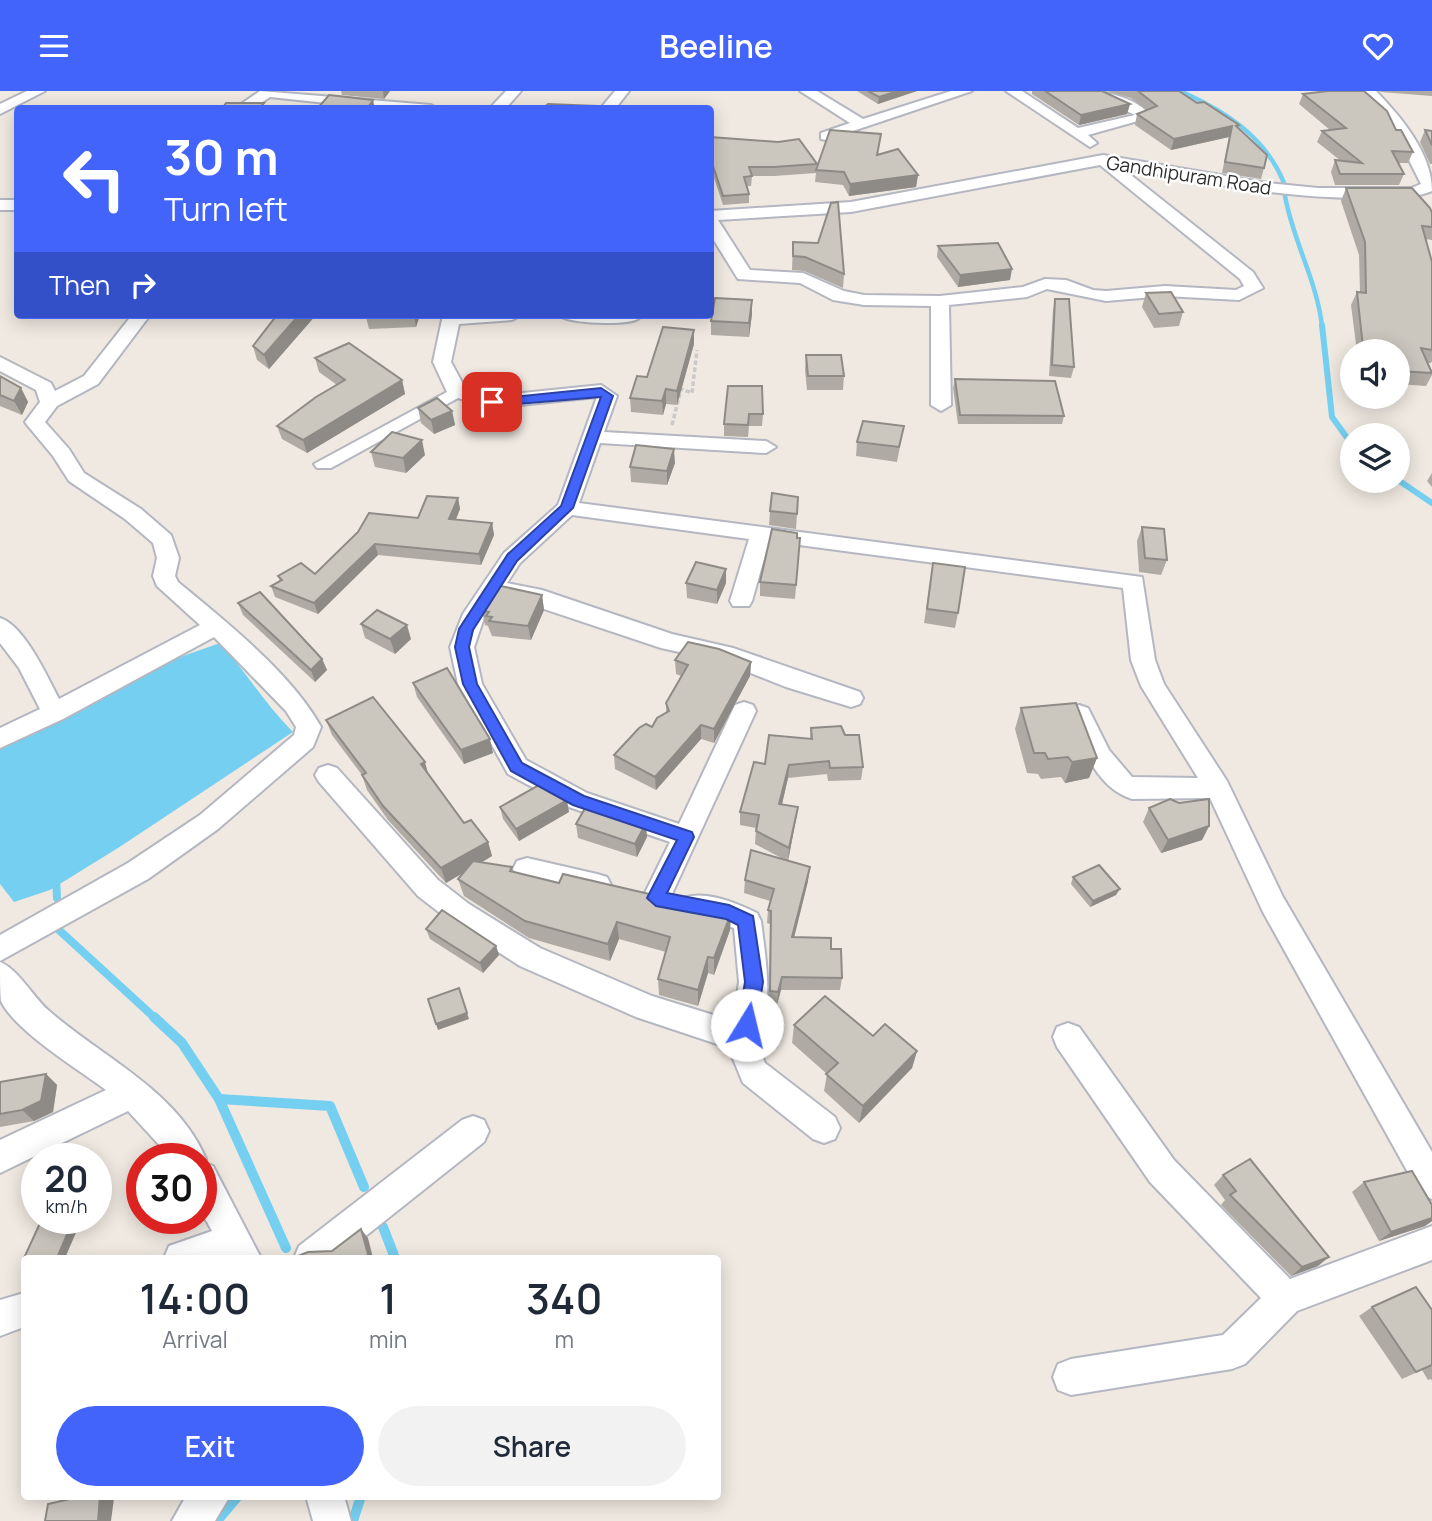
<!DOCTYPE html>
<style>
:root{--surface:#fff;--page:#f2f2f3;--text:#1f2937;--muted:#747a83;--accent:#4264fb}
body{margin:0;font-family:Manrope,sans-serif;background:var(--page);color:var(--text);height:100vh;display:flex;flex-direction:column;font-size:26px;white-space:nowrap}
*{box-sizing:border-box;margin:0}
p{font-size:23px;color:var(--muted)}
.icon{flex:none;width:38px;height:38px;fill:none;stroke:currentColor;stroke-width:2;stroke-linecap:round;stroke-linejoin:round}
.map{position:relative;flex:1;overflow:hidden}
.side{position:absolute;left:21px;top:1164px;width:700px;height:245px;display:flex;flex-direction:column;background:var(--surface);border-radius:7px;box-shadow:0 4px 18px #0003}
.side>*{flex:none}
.banner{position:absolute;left:14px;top:14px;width:700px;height:214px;border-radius:7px;box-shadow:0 4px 18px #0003;background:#4264fb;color:#fff;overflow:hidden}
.controls{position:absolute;left:1340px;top:248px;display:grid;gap:14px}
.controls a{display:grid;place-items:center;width:70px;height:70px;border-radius:50%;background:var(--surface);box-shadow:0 4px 18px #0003;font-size:35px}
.speed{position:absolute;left:21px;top:1052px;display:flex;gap:14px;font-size:35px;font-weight:700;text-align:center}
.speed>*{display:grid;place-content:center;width:91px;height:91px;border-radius:50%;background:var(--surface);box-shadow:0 4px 18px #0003;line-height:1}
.speed small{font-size:18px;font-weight:400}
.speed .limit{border:10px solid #d22;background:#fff;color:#111}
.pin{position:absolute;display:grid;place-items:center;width:60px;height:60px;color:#fff;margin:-30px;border-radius:14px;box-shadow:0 4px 10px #0006}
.me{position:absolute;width:77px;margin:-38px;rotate:9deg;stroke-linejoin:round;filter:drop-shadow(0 0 5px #0008)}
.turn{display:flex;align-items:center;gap:24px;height:147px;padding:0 35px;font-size:32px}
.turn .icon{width:91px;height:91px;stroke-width:2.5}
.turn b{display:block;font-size:49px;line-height:60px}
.then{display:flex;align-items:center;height:66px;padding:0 35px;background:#0003;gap:14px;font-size:26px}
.eta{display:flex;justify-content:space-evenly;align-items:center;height:119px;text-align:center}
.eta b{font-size:42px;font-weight:600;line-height:49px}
.cta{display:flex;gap:14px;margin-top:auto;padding:14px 35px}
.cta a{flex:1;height:80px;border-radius:42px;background:var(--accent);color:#fff;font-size:28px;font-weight:600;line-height:80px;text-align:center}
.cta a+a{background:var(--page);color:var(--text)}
header{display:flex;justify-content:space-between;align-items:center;height:91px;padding:0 35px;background:var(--accent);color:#fff;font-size:32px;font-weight:600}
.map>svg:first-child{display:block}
</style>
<header><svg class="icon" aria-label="menu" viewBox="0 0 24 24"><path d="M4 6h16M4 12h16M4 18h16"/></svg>Beeline<svg class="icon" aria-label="heart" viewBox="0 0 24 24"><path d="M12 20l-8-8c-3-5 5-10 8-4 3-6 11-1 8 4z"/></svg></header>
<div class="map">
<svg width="1432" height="1430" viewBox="0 0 1432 1430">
<rect width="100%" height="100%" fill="#efe9e1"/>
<path fill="#75cff0" d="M 220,552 C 246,581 265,613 293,641 L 118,757 L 50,799 L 14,811 L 0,793 L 0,652 L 169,570 Z"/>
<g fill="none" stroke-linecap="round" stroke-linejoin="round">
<g stroke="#75cff0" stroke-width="4.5">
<path d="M 1180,0 C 1225,20 1265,45 1284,92"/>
<path d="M 1285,105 C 1293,150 1317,190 1322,235"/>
</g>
<g stroke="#75cff0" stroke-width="6">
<polyline points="1322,234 1332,326 1353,355"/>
<polyline points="1398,389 1432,412"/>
</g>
<g stroke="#75cff0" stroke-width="8">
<polyline points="56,785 57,807"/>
<polyline points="59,839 156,928"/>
</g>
<g stroke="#75cff0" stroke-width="10">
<polyline points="154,926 182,952 219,1008 286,1157"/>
<polyline points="219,1008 330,1015 364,1096"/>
<polyline points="383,1136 395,1167"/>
<polyline points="217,1430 238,1405"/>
<polyline points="353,1430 361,1405"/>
</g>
<defs>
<g id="minor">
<polygon points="27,0 45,0 0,23 0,13"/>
<polygon points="260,0 431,14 438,18 382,18 270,6 252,18 234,18"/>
<polygon points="506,0 521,0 505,18 489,18"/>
<polygon points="615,0 629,0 615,18 600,18"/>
<polygon points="800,0 817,0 863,28 951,0 972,0 826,49 821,48 821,42 850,32"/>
<path d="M 1006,0 L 1022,0 L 1078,37 L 1135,24 L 1084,0 C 1108,0 1137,7 1152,26 L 1088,44 L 1097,52 L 1090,56 Z"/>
<path d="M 1361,0 L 1376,0 C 1401,26 1432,62 1432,100 C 1410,109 1387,107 1363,107 C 1281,107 1202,91 1122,77 L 1253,181 L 1263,197 L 1239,209 L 1165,205 L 1106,210 L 1047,198 L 1027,206 L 949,214 L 951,314 L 941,320 L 931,314 L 931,215 L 864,214 L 833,209 L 800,192 L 738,188 L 710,143 L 710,120 L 851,111 L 1103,64 L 1267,92 L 1318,97 L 1411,97 L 1421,93 L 1390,31 ZM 1100,74 L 1240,188 L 1244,195 L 1236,199 L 1165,195 L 1106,200 L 1093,199 L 1066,189 L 1045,188 L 1023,196 L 940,205 L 864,204 L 844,200 L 803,182 L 750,179 L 718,129 L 851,121 Z"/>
<rect x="0" y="109" width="18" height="10"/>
<path d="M 132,224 L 150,224 L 98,293 L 57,315 L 45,331 L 69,358 L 84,382 L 141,418 L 171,444 L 179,467 L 175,485 L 178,491 C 225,530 292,583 321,636 L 313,656 L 218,738 L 148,788 L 0,870 L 0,844 L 128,772 L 200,724 L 294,644 L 296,636 L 286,620 L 214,546 L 63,628 L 0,657 L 0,637 L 40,618 L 19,577 L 0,552 L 0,527 C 24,534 48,587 59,608 L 200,534 L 157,495 L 153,485 L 157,467 L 153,452 L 125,428 L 69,390 L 53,365 L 28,335 L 25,331 L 40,311 L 36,299 L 0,280 L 0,266 L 51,292 L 55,300 L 84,285 Z"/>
<path d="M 443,224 L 521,224 L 512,229 L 459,233 L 451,271 L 465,297 L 493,305 L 601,294 L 617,305 L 604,341 L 766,350 L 776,356 L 766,362 L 600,352 L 579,412 L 1142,486 L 1155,569 L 1164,593 L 1227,690 L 1283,806 L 1432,1061 L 1432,1108 L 1420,1103 L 1263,821 L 1210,707 L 1132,708 C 1095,696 1083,655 1067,623 L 1070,617 L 1079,614 L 1088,617 L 1109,659 L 1132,686 L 1198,687 L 1141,595 L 1131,569 L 1123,497 L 769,450 L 752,510 L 749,515 L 733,515 L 730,510 L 749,448 L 572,424 L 520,472 L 507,492 L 542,499 L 672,543 L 733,557 L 860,601 L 863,607 L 860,613 L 851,616 L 786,596 L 720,570 L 661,557 L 499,503 L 485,524 L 474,556 L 482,593 L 526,669 L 587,702 L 679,733 L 735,614 L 744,611 L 753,614 L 756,620 L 666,816 L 656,820 L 646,816 L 642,808 L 670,751 L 569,716 L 508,683 L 458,593 L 450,556 L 463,523 L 504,462 L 558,414 L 597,306 L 492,317 L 458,307 L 331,377 L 317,377 L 314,373 L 447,301 L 433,271 Z"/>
<path d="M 559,224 L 637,224 L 639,227 C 631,235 567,233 559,224 Z"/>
<path d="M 328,674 L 337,677 L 438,789 L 469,813 L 540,857 L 652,905 L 723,927 L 734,924 L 739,891 L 734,837 L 683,823 L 679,815 L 683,807 C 706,799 736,812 757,822 L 761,830 C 764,856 777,928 754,945 L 765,972 L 835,1026 L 840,1037 L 835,1048 L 824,1052 L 813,1048 L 743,992 L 727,953 L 723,955 L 636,926 L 520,875 L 449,829 L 418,805 L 319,691 L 315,684 L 319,677 Z"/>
<polygon points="527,767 597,783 607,786 611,794 607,802 597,805 517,786 513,778 517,770"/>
<path d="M 0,871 C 18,878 33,906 48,919 C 101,966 177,999 206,1068 L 205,1072 L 213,1075 L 261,1167 L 164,1167 L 169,1155 L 212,1140 L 201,1120 L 201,1068 L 172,1068 L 128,1020 L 0,1082 L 0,1049 L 106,999 C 79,979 14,939 1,910 C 0,900 0,882 0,871 Z"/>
<polygon points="1068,932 1079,936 1174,1069 1290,1188 1432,1135 1432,1169 1297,1220 1245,1273 1232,1278 1071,1304 1058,1299 1053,1286 1058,1273 1071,1268 1223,1244 1261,1207 1150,1091 1057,956 1053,946 1057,936"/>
<polygon points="473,1025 484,1029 489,1040 484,1051 338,1167 294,1167 299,1155 462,1029"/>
<polygon points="24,1202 24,1236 0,1245 0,1209"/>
<polygon points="186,1405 230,1405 215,1430 172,1430"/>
<polygon points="306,1405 344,1405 351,1430 313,1430"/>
</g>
</defs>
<use href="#minor" stroke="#b4b7c1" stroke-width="4"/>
<polyline stroke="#c9c9c9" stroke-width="3.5" stroke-dasharray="4.5 2.5" stroke-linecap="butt" points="672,334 681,298 692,302 697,259"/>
<use href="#minor" fill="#fff" fill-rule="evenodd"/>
</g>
<g fill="#afaba4">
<polygon points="341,0 390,0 384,8 342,4"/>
<polygon points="857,0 917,0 878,13"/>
<polygon points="1032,0 1102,0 1130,13 1127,23 1079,34 1032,3"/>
<polygon points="1107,0 1179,0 1197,12 1239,34 1238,37 1264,77 1261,88 1222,82 1229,46 1171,59 1135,34 1137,23 1147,19 1131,7"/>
<polygon points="1379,0 1432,0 1432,5 1381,1"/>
<polygon points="1303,3 1396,39 1413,61 1408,72 1398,72 1404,83 1399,94 1335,94 1331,81 1335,69 1341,70 1317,51 1322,40 1330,39 1299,13"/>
<polygon points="1425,39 1432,40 1432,73 1430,73 1420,51"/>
<polygon points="881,43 878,63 918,84 916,96 849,105 843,94 815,91 816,82 774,85 752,85 751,95 747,95 749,103 749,112 723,114 710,75 710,46 817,73 816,79"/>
<polygon points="1346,97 1432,122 1432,149 1426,148 1432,171 1432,270 1431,272 1428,272 1432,280 1432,284 1426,295 1398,293 1398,261 1357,261 1351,214 1357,201 1360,202 1359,164 1341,110"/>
<polygon points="793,151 844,183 843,197 804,180 792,179"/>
<polygon points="938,155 1010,189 958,196 937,166"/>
<polygon points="1146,202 1183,221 1179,235 1154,237 1142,216"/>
<polygon points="1055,208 1074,276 1071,287 1049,285 1053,219"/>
<polygon points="752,209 752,223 749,246 711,244 711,230"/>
<polygon points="277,224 316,224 269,278 257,269 253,255"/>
<polygon points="420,224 416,236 369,238 366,226"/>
<polygon points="694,253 677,314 666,313 663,324 631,321 630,307 647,286"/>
<polygon points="806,264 844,285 843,299 807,299 805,279"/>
<polygon points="315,267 402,289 405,303 307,362 282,348 277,335 337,294 319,281"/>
<polygon points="0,285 21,297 28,311 22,324 0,315"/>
<polygon points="955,288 1064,325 1062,333 958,333 953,297"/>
<polygon points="728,295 763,323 762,335 749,335 748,346 724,345 724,333"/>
<polygon points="418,317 452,320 455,334 434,343 421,332"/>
<polygon points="904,335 897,371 856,365 857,351"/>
<polygon points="371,361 425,364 406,382 375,376"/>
<polygon points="675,372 667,394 631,391 630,376"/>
<polygon points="1432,382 1432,396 1427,390"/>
<polygon points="798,406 796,438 769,434 770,420"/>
<polygon points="458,407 460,418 456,429 492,432 494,444 481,474 378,464 318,523 275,506 271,495 280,490 278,485 315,483 418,427"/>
<polygon points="1142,436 1167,469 1161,484 1139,481 1137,450"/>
<polygon points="800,447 795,508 760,505 760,491"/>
<polygon points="933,472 958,522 955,537 924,532"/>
<polygon points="726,478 726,492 717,513 687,507 686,492"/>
<polygon points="542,504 544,519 531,549 492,545 488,535 485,534 482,520"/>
<polygon points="238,512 322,568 327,579 315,591 243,524"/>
<polygon points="361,533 411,548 395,563 365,547"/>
<polygon points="675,569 751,571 750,585 714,652 701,648 656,699 615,678 614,664 652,636 666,622 666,612 681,585 676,583"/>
<polygon points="413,592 493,662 464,673 417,606"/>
<polygon points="1021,617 1097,667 1089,687 1065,692 1061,686 1041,688 1038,683 1027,682 1015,638"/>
<polygon points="326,629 428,682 464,732 488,751 492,765 481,772 512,776 513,781 559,792 731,822 730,839 714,884 708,882 698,915 659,904 658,888 666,861 619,848 610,870 529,847 464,805 458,788 464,781 446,792 388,729 367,699 362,684 332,644"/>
<polygon points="811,637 845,644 863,676 861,689 828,690 827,683 788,687 782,713 798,716 796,728 788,770 808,790 794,846 831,858 842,887 840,899 781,899 777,913 769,912 770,833 767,832 768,819 770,810 744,802 745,789 787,770 755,753 756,737 740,734 740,721 765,673 810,648"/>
<polygon points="500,716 569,721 519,750 503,728"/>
<polygon points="1149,717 1209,735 1202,749 1161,762 1143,731"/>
<polygon points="576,733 647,746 637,766 578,747"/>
<polygon points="1073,786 1116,804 1090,816 1071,793"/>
<polygon points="426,838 496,855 499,864 483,882 430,848"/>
<polygon points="794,934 873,945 917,960 912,977 859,1032 824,1000 827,983 792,952"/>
<polygon points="46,983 57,994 53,1021 34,1030 0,1036 0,991"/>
<polygon points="1223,1084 1318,1175 1291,1185 1221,1114 1225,1109 1214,1094"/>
<polygon points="1364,1091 1432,1114 1432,1130 1425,1135 1379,1150 1352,1101"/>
<polygon points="1372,1216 1432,1219 1432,1290 1431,1288 1428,1289 1422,1279 1402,1288 1359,1225"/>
</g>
<g fill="#8e8b86">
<polygon points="383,0 390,0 384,8"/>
<polygon points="898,0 917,0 878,13 879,6"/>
<polygon points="373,9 375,18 367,18"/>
<polygon points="1130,13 1127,23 1079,34 1081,24"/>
<polygon points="1232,35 1229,46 1171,59 1174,48"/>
<polygon points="918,84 916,96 849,105 850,93"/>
<polygon points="1012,178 1010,189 958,196 960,184"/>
<polygon points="752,209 752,223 749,246 749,232"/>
<polygon points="299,224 316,224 269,278 264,264"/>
<polygon points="414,224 420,224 416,236"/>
<polygon points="694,239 694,253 677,314 677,300"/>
<polygon points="402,289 405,303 307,362 303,349"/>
<polygon points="21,297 28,311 22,324 14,310"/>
<polygon points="666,298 666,313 663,324 662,310"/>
<polygon points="452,320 455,334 434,343 431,329"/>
<polygon points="422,349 425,364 406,382 403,367"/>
<polygon points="674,358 675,372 667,394 667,380"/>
<polygon points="458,407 460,418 451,439 449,428"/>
<polygon points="492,432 494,444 481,474 479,463"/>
<polygon points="375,453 378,464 318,523 314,512"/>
<polygon points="726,478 726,492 717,513 717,499"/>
<polygon points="542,504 544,519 531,549 528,535"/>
<polygon points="407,534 411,548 395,563 390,548"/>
<polygon points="322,568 327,579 315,591 311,579"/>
<polygon points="751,571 750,585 714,652 714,638"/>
<polygon points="701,634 701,648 656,699 655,686"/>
<polygon points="490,648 493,662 464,673 461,659"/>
<polygon points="1097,667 1089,687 1065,692 1072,671"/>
<polygon points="425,671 429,686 421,673"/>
<polygon points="789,674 788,687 779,726 779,713"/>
<polygon points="567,709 569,721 519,750 516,738"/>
<polygon points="798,716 796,728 788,770 789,757"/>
<polygon points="646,732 647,746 637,766 635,753"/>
<polygon points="1209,735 1202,749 1161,762 1168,749"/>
<polygon points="488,751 492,765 446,792 441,777"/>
<polygon points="810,776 808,790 791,859 792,846"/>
<polygon points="1120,798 1116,804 1090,816 1093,810"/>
<polygon points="731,822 730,839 714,884 714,867"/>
<polygon points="617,831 619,848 610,870 608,853"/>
<polygon points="496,855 499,864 483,882 480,872"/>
<polygon points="708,866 708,882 698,915 698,899"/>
<polygon points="782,886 781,899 777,913 778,901"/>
<polygon points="459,897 469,928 438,939 436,933"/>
<polygon points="917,960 912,977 859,1032 863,1015"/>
<polygon points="46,983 57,994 53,1021 34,1030 22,1019"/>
<polygon points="1432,1127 1432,1130 1425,1135 1379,1150 1391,1141"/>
<polygon points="72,1132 78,1137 65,1167 57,1167"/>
<polygon points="361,1138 368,1147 373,1167 369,1167"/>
<polygon points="1329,1166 1318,1175 1291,1185 1302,1176"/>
<polygon points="100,1405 110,1405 114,1407 111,1430 98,1430"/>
</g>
<g fill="#cbc7bf" stroke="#8e8b86" stroke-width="2">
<polygon points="868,0 898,0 879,6"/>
<polygon points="1045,0 1102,0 1130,13 1081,24"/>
<polygon points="1138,0 1179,0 1197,12 1204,11 1239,34 1236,35 1267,64 1264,77 1225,71 1232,35 1174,48 1137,23 1157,15"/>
<polygon points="1328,0 1364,0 1387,20 1396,39 1401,39 1413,61 1392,60 1404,83 1340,83 1335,69 1362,72 1322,40 1346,37 1303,3"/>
<polygon points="329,4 373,9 367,18 317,18"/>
<polygon points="226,12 264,12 259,18 222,18"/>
<polygon points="548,13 595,15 592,18 542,18"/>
<polygon points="830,39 881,43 877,64 898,58 918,84 850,93 844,81 816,79"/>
<polygon points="1425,39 1432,40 1432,54"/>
<polygon points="710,46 778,51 799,48 817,73 774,76 749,76 752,85 744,86 749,103 723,105 710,66"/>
<polygon points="1346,97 1412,97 1430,117 1432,122 1432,136 1422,135 1432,171 1432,259 1421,257 1432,282 1398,280 1398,261 1388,261 1388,260 1363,256 1357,201 1366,202 1365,151"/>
<polygon points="838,111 844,183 805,166 793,165 793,151 818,152 831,112"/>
<polygon points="998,152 1012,178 960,184 938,155"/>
<polygon points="1171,201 1183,221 1159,223 1146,202"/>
<polygon points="715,207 752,209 749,232 711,230"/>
<polygon points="1055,208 1069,208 1074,276 1052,274"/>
<polygon points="277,224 299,224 264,264 253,255"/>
<polygon points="367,224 406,224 366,226"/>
<polygon points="663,236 694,239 677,300 666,298 662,310 630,307 637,285 647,286"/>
<polygon points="349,252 402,289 303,349 277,335 316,306 345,289 315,267"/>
<polygon points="806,264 841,264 844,285 808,285"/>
<polygon points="0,285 21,297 14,310 0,304"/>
<polygon points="955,288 1055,290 1064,325 960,324"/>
<polygon points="728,295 762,295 763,323 749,323 748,334 724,333"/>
<polygon points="437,307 452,320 431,329 418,317"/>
<polygon points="863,330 904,335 899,356 857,351"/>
<polygon points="392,341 422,349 403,367 371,361"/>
<polygon points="636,354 674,358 667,380 630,376"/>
<polygon points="772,402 798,406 797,423 770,420"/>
<polygon points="427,405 458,407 449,428 492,432 479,463 375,453 314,512 271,495 282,489 278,485 301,472 315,483 358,441 369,422 418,427"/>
<polygon points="1142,436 1164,438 1167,469 1145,467"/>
<polygon points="772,438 797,442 797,447 800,447 796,494 760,491"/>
<polygon points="696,471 726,478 717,499 686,492"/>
<polygon points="933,472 965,476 958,522 927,518"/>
<polygon points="496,494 542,504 528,535 489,530 492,526 486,525 489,521 482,520"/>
<polygon points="260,501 322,568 311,579 238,512"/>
<polygon points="377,519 407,534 390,548 361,533"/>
<polygon points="688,551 719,558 751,571 714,638 701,634 655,686 614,664 639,637 646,633 652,636 657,627 669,620 666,612 688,574 675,569"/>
<polygon points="447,577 490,648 461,659 413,592"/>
<polygon points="373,606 425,671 421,673 464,732 471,729 488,751 441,777 383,715 362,684 366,682 326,629"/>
<polygon points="1076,612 1097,667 1072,671 1068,666 1048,668 1045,662 1034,662 1021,617"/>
<polygon points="841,635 845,644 859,644 863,676 830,677 829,670 789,674 779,713 798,716 789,757 756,740 759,724 740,721 754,671 765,673 769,644 812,648 811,637"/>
<polygon points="541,693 567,709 516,738 500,716"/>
<polygon points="1170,708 1179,712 1209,708 1209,735 1168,749 1149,717"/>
<polygon points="588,712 646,732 635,753 576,733"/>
<polygon points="751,759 810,776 792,846 831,847 831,858 841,858 842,887 782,886 778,901 770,900 771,820 768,819 774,798 745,789"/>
<polygon points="473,770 512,776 510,780 559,792 563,783 731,822 714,867 708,866 698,899 658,888 670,846 617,831 608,853 525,830 458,788"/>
<polygon points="1099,774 1120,798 1093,810 1073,786"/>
<polygon points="442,819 496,855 480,872 426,838"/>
<polygon points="459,897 467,922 436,933 428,908"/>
<polygon points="825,905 873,945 885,933 917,960 863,1015 826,983 838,972 794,934"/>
<polygon points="46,983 41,1010 22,1019 0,1023 0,991"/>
<polygon points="1250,1068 1329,1166 1302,1176 1230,1104 1236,1100 1223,1084"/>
<polygon points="1412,1080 1432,1114 1432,1127 1391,1141 1364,1091"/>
<polygon points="41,1130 72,1132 57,1167 24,1167"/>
<polygon points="361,1138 369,1167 299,1167 298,1165 308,1161 332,1160"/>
<polygon points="1416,1196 1432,1219 1432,1274 1416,1281 1372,1216"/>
<polygon points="83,1405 100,1405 98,1430 45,1430 48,1413"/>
</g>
<polygon fill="#4264fb" stroke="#2b41a3" stroke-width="2" points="601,297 613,305 573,417 517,470 473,539 469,556 477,593 522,672 584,705 692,741 694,746 667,802 729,814 753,825 763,891 756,934 754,940 747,942 741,940 738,934 745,891 738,834 726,828 656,815 647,807 677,749 573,714 511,680 463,593 455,556 459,538 508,463 561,415 601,306 492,315 486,311 492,308"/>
<g text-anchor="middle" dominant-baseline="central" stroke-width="5" stroke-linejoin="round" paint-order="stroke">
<g font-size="19" fill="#2e2e2e" stroke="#fff">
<text transform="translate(1189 84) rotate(9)">Gandhipuram Road</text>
</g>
</g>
</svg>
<div class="controls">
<a><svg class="icon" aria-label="sound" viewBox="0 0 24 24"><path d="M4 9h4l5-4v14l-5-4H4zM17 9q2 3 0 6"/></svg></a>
<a><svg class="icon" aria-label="layers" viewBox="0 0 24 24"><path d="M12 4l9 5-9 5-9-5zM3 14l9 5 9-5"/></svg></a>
</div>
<div class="speed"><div>20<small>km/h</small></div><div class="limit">30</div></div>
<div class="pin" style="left:492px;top:311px;background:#d93025"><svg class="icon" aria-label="arrive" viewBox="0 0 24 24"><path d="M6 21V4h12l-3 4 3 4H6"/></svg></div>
<svg class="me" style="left:747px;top:934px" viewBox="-20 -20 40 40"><circle r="19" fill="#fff"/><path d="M0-13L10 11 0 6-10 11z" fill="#4264fb"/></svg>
<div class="banner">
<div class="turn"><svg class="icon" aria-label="left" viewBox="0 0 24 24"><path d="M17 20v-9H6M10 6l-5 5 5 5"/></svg><div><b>30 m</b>Turn left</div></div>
<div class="then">Then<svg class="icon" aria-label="right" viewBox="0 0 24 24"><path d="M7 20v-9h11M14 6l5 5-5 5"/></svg></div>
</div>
<section class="side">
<div class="eta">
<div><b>14:00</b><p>Arrival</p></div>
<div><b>1</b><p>min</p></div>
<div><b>340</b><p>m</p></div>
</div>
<div class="cta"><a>Exit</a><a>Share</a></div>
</section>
</div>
